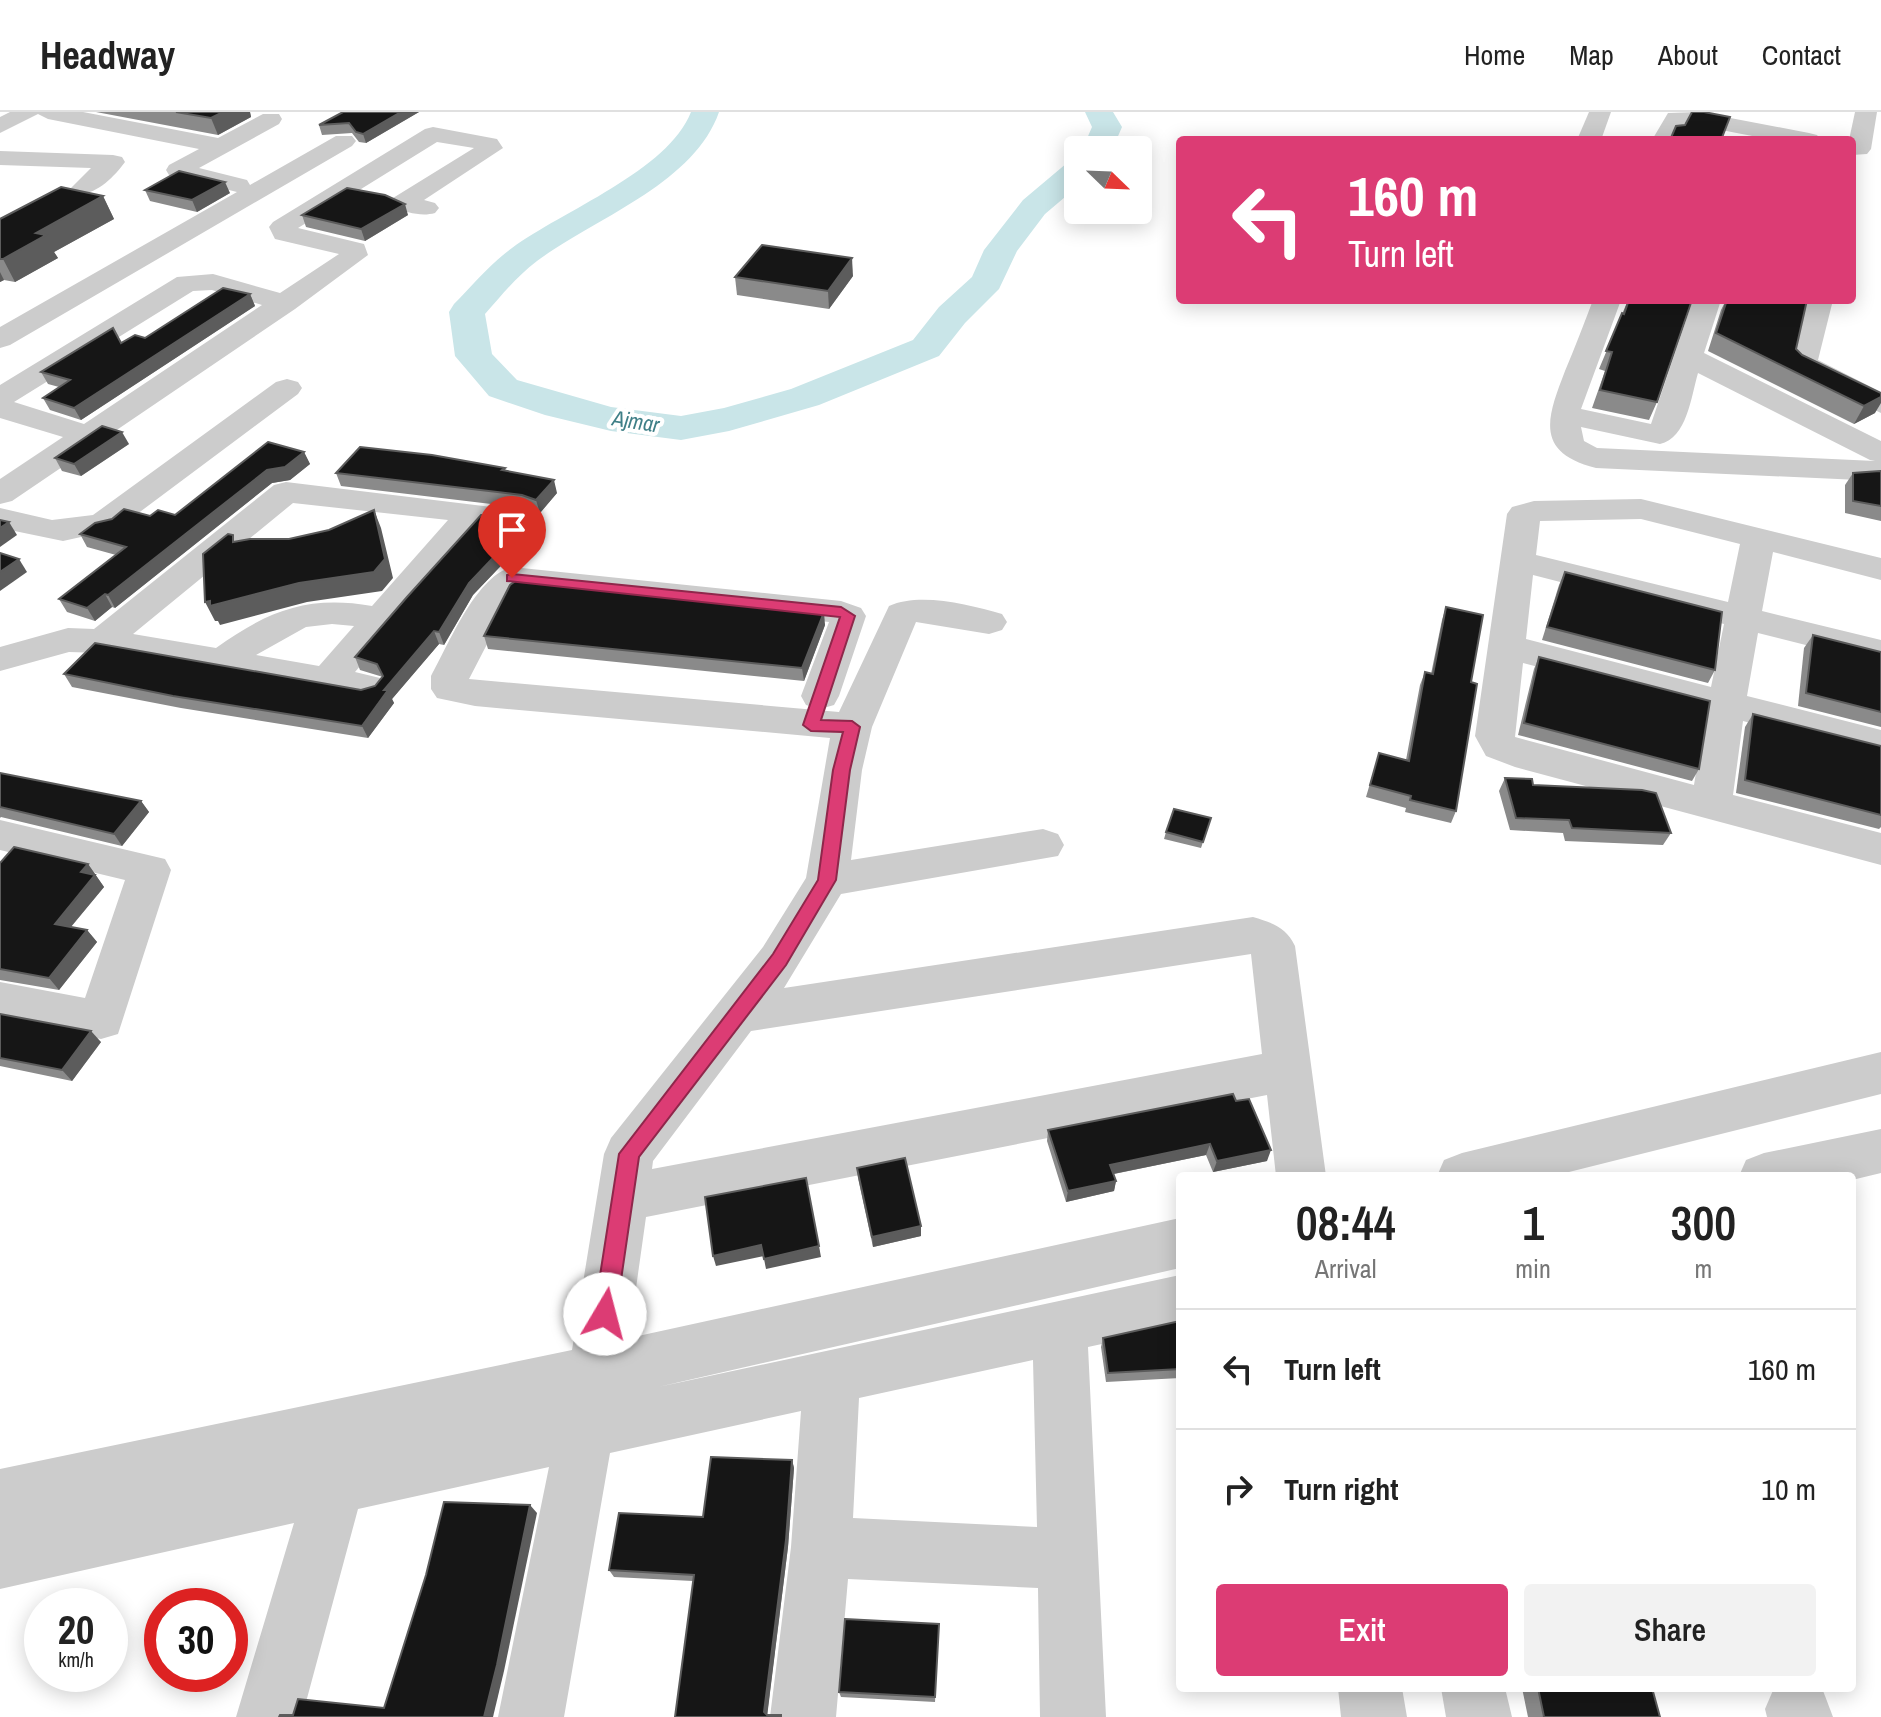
<!DOCTYPE html>
<style>
:root{--surface:#fff;--page:#f2f2f2;--text:#222;--muted:#767676;--line:#e0e0e0;--accent:#dc3c74}
body{margin:0;font-family:"Archivo Narrow",sans-serif;background:var(--page);color:var(--text);height:100vh;display:flex;flex-direction:column;font-size:30px;white-space:nowrap}
*{box-sizing:border-box;margin:0}
p{font-size:26px;color:var(--muted)}
.icon{flex:none;width:44px;height:44px;fill:none;stroke:currentColor;stroke-width:2;stroke-linecap:round;stroke-linejoin:round}
.map{position:relative;flex:1;overflow:hidden}
.panel{position:absolute;left:1176px;top:1060px;width:680px;height:520px;display:flex;flex-direction:column;background:var(--surface);border-radius:8px;box-shadow:0 4px 20px #0003}
.panel>*{flex:none}
.banner{position:absolute;left:1176px;top:24px;width:680px;height:168px;border-radius:8px;box-shadow:0 4px 20px #0003;background:#dc3c74;color:#fff;overflow:hidden}
.needle{width:52px;rotate:113deg}
.fabs{position:absolute;left:1064px;top:24px;display:grid;gap:16px}
.fabs a{display:grid;place-items:center;width:88px;height:88px;border-radius:8px;background:var(--surface);box-shadow:0 4px 20px #0003;font-size:40px}
.speed{position:absolute;left:24px;top:1476px;display:flex;gap:16px;font-size:40px;font-weight:700;text-align:center}
.speed>*{display:grid;place-content:center;width:104px;height:104px;border-radius:50%;background:var(--surface);box-shadow:0 4px 20px #0003;line-height:1}
.speed small{font-size:20px;font-weight:400}
.speed .limit{border:12px solid #d22;background:#fff;color:#111}
.pin{position:absolute;display:grid;place-items:center;width:68px;height:68px;color:#fff;margin:-82px -34px;border-radius:50% 50% 50% 0;rotate:-45deg;box-shadow:0 0 8px #0007}
.pin .icon{rotate:45deg}
.me{position:absolute;width:88px;margin:-44px;rotate:8deg;stroke-linejoin:round;filter:drop-shadow(0 0 6px #0008)}
.turn{display:flex;align-items:center;gap:28px;height:168px;padding:0 40px;font-size:36px}
.turn .icon{width:104px;height:104px;stroke-width:2.5}
.turn b{display:block;font-size:56px;line-height:68px}
.eta{display:flex;justify-content:space-evenly;align-items:center;height:136px;text-align:center}
.eta b{font-size:48px;font-weight:600;line-height:56px}
.cta{display:flex;gap:16px;margin-top:auto;padding:16px 40px}
.cta a{flex:1;height:92px;border-radius:8px;background:var(--accent);color:#fff;font-size:32px;font-weight:600;line-height:92px;text-align:center}
.cta a+a{background:var(--page);color:var(--text)}
ul{padding:0;list-style:none}
li{display:flex;align-items:center;gap:24px;height:120px;padding:0 40px;border-top:2px solid var(--line)}
li div{flex:1}
li b{display:block;font-size:30px}
li em{font-style:normal}
header{display:flex;align-items:center;gap:48px;box-sizing:border-box;height:112px;padding:0 40px;background:var(--surface);border-bottom:2px solid var(--line)}
header strong{font-size:38px}
nav{display:flex;gap:44px;margin-inline-start:auto;font-size:28px}
.map>svg:first-child{display:block}
</style>
<header>
<strong>Headway</strong>
<nav><a>Home</a><a>Map</a><a>About</a><a>Contact</a></nav>
</header>
<div class="map">
<svg width="1881" height="1605" viewBox="0 0 1881 1605">
<rect width="100%" height="100%" fill="#fff"/>
<g fill="none" stroke-linecap="round" stroke-linejoin="round">
<g fill="#c9e5e8" fill-rule="evenodd">
<path d="M 691,0 L 719,0 C 694,72 595,106 537,149 C 517,164 502,183 485,202 L 492,242 L 517,268 L 611,295 L 681,304 L 724,296 L 791,277 L 913,228 L 939,195 L 972,165 L 984,138 L 1023,88 L 1067,51 L 1078,49 L 1078,74 L 1045,102 L 1017,139 L 999,177 L 965,211 L 939,244 L 819,293 L 729,319 L 681,328 L 611,319 L 545,303 L 489,284 L 455,244 L 449,200 L 454,192 C 473,173 490,152 512,136 C 562,99 668,59 691,0 Z"/>
<polygon points="1085,0 1113,0 1122,15 1112,38 1082,38 1092,15"/>
</g>
<g fill="#ccc" fill-rule="evenodd">
<polygon points="10,0 83,0 218,26 263,2 279,2 282,7 279,12 199,56 247,68 250,73 336,24 352,24 356,29 352,34 10,233 0,236 0,215 237,80 169,63 166,58 169,53 199,37 48,7 38,2 0,21 0,5"/>
<polygon points="1589,0 1611,0 1601,28 1577,28"/>
<polygon points="1699,0 1809,21 1817,23 1821,28 1773,28 1685,11 1676,28 1652,28 1668,1"/>
<polygon points="1855,0 1877,0 1871,37 1867,42 1852,43 1852,28 1849,28"/>
<path d="M 433,15 L 497,27 L 503,36 L 424,88 L 435,91 L 439,96 L 435,101 C 421,105 407,100 393,96 L 389,91 L 393,86 L 474,36 L 437,30 L 298,116 L 364,132 L 368,143 L 295,197 L 12,389 L 0,392 L 0,367 L 63,325 L 0,306 L 0,273 L 177,165 L 213,162 L 280,181 L 339,142 L 275,127 L 269,115 L 273,110 L 425,17 ZM 212,178 L 262,193 L 84,312 L 14,290 L 193,179 Z"/>
<path d="M 0,39 L 113,43 L 122,45 L 125,50 C 114,65 94,86 74,81 L 71,76 L 91,56 L 0,53 Z"/>
<path d="M 1593,188 L 1621,188 L 1581,297 L 1651,312 L 1693,188 L 1721,188 L 1704,241 L 1881,329 L 1881,369 L 1596,356 C 1534,340 1547,306 1565,259 C 1575,235 1584,212 1593,188 ZM 1698,261 L 1870,348 L 1875,349 L 1597,336 L 1584,329 L 1581,315 L 1660,332 C 1687,326 1691,285 1698,261 Z"/>
<polygon points="1805,188 1833,188 1818,248 1881,280 1881,301 1794,259 1789,253"/>
<polygon points="287,267 298,270 302,276 298,282 117,417 63,429 0,416 0,396 52,408 93,403 276,270"/>
<path d="M 286,370 L 525,399 L 537,402 L 542,409 L 537,416 L 525,419 L 480,412 L 355,560 L 380,566 L 386,575 L 380,584 L 367,588 L 102,541 L 69,540 L 0,559 L 0,535 L 68,516 L 94,517 L 274,373 ZM 293,391 L 448,408 L 372,494 C 307,483 268,499 216,536 L 133,522 ZM 332,512 L 354,514 L 319,554 L 256,543 L 306,515 Z"/>
<path d="M 1641,387 L 1881,446 L 1881,468 L 1773,440 L 1762,499 L 1881,528 L 1881,552 L 1758,521 L 1747,584 L 1881,618 L 1881,646 L 1743,609 L 1733,683 L 1881,721 L 1881,753 L 1515,655 L 1486,644 L 1475,624 L 1507,402 L 1512,395 L 1534,389 ZM 1641,407 L 1740,432 L 1728,490 L 1536,443 L 1540,409 ZM 1533,463 L 1724,512 L 1711,575 L 1526,527 ZM 1523,551 L 1706,599 L 1694,673 L 1515,625 Z"/>
<path d="M 512,455 L 841,489 L 861,496 L 866,504 L 839,584 L 834,593 L 820,597 L 806,593 L 801,584 L 829,510 L 527,477 L 521,477 L 512,484 L 469,567 L 839,600 L 889,494 C 921,480 969,493 1002,502 L 1007,510 L 1002,518 L 989,522 L 916,510 L 872,615 L 862,658 L 851,748 L 1043,717 L 1058,722 L 1064,733 L 1058,744 L 841,782 L 784,876 L 1253,805 C 1273,811 1286,815 1295,834 L 1326,1064 L 1276,1064 L 1267,983 L 646,1105 L 629,1226 L 1180,1106 L 1180,1156 L 658,1275 L 1180,1163 L 1180,1215 L 1088,1235 L 1106,1605 L 1040,1605 L 1038,1476 L 848,1467 L 836,1605 L 770,1605 L 791,1435 L 801,1299 L 610,1341 L 564,1605 L 498,1605 L 549,1355 L 358,1397 L 302,1605 L 236,1605 L 294,1411 L 0,1477 L 0,1357 L 572,1238 L 604,1042 L 611,1026 L 763,835 L 806,766 L 830,626 L 475,594 L 437,586 L 431,577 L 431,564 C 449,532 476,464 512,455 ZM 1251,842 L 1262,942 L 652,1057 L 653,1049 L 751,919 ZM 1033,1248 L 1037,1415 L 853,1406 L 859,1286 Z"/>
<polygon points="0,708 165,747 171,758 118,922 101,927 0,908 0,870 85,886 125,768 0,738"/>
<polygon points="1881,940 1881,982 1553,1064 1437,1064 1444,1048 1462,1041"/>
<polygon points="1881,1017 1881,1061 1852,1068 1852,1064 1739,1064 1746,1048 1764,1041"/>
<polygon points="1338,1576 1402,1576 1407,1605 1341,1605"/>
<polygon points="1441,1576 1505,1576 1512,1605 1446,1605"/>
<polygon points="1774,1576 1822,1576 1833,1605 1767,1605 1765,1597"/>
</g>
</g>
<g fill="#8a8a8a">
<polygon points="96,0 250,0 251,5 218,23"/>
<polygon points="343,0 419,0 366,31 359,30 352,21 322,23 319,13"/>
<polygon points="145,78 230,81 197,100 150,89"/>
<polygon points="103,84 114,107 54,140 58,146 15,170 4,168 0,170 0,107"/>
<polygon points="302,103 408,103 365,129 306,115"/>
<polygon points="853,164 829,197 737,183 735,165"/>
<polygon points="250,182 255,194 81,308 50,298 43,286 59,275 48,272 41,260 121,231 145,226"/>
<polygon points="1628,188 1692,188 1657,290 1649,308 1592,296 1605,259 1599,257"/>
<polygon points="1726,188 1807,188 1796,237 1802,243 1875,301 1854,312 1708,239 1721,198"/>
<polygon points="129,332 81,364 62,359 55,346"/>
<polygon points="304,340 310,352 290,368 272,371 115,496 112,495 95,509 67,500 59,487 116,443 87,435 80,422 112,407 175,403"/>
<polygon points="505,356 506,359 557,381 540,401 525,396 341,374 336,361"/>
<polygon points="1881,359 1881,409 1845,401 1845,373 1853,361"/>
<polygon points="523,422 513,434 515,439 473,483 444,533 439,532 392,587 394,591 368,626 181,596 72,575 64,562 361,578 375,574 383,565 360,558 355,545"/>
<polygon points="1565,460 1715,558 1708,571 1542,528 1559,473"/>
<polygon points="1446,495 1471,570 1456,699 1451,711 1405,700 1406,696 1366,685 1379,641 1406,648 1420,573 1425,560 1431,562 1442,508"/>
<polygon points="825,513 804,569 488,537 484,524"/>
<polygon points="1813,523 1881,540 1881,615 1798,594 1804,536"/>
<polygon points="1539,545 1699,657 1692,669 1518,623 1534,557"/>
<polygon points="1753,602 1881,634 1881,715 1879,717 1736,681 1745,615"/>
<polygon points="0,661 141,689 149,700 122,734 1,705 0,706"/>
<polygon points="1505,666 1533,673 1671,721 1663,733 1565,729 1563,721 1510,718 1499,679"/>
<polygon points="1211,706 1201,736 1164,727 1166,720"/>
<polygon points="0,751 88,752 104,775 71,815 87,818 97,830 59,878 0,868"/>
<polygon points="0,902 101,930 72,969 0,954"/>
<polygon points="1233,982 1267,1049 1213,1060 1206,1043 1114,1062 1116,1069 1114,1079 1066,1090 1047,1029 1048,1018"/>
<polygon points="857,1056 921,1114 921,1124 873,1135 858,1066"/>
<polygon points="1180,1209 1180,1266 1106,1270 1101,1235 1103,1226"/>
<polygon points="792,1348 794,1356 788,1435 767,1603 781,1603 782,1605 675,1605 693,1469 614,1465 609,1458 703,1405"/>
<polygon points="939,1512 935,1590 841,1585 839,1580"/>
<polygon points="1522,1576 1652,1576 1660,1605 1528,1605"/>
</g>
<g fill="#5c5c5c">
<polygon points="223,0 250,0 251,5 218,23 211,6"/>
<polygon points="401,0 419,0 366,31 363,22"/>
<polygon points="225,70 230,81 197,100 192,88"/>
<polygon points="103,84 114,107 54,140 58,146 15,170 3,147 36,121"/>
<polygon points="405,92 408,103 365,129 361,117"/>
<polygon points="852,146 853,164 829,197 828,179"/>
<polygon points="0,160 4,168 0,170"/>
<polygon points="250,182 255,194 81,308 74,296"/>
<polygon points="1881,285 1881,291 1875,301 1854,312 1864,294"/>
<polygon points="122,320 129,332 81,364 74,352"/>
<polygon points="304,340 310,352 290,368 272,371 115,496 108,483 267,358"/>
<polygon points="554,368 557,381 540,401 536,388"/>
<polygon points="374,398 381,416 393,466 382,479 307,490 220,513 218,509 215,509 205,490"/>
<polygon points="519,409 523,422 513,434 515,439 473,483 444,533 439,520 469,471"/>
<polygon points="9,410 17,423 0,435 0,416"/>
<polygon points="19,447 27,460 0,479 0,460"/>
<polygon points="105,482 112,495 95,509 87,496"/>
<polygon points="824,500 825,513 804,569 802,556"/>
<polygon points="434,519 439,532 392,587 394,591 368,626 362,614 384,578"/>
<polygon points="141,689 149,700 122,734 114,722"/>
<polygon points="88,752 104,775 64,823 55,812 81,760"/>
<polygon points="87,818 97,830 59,878 49,866"/>
<polygon points="91,919 101,930 72,969 62,958"/>
<polygon points="1210,1032 1206,1043 1108,1063 1110,1053"/>
<polygon points="1271,1038 1267,1049 1213,1060 1217,1049"/>
<polygon points="1116,1069 1114,1079 1066,1090 1068,1079"/>
<polygon points="921,1114 921,1124 873,1135 872,1125"/>
<polygon points="761,1133 764,1144 716,1154 713,1144"/>
<polygon points="819,1134 821,1145 766,1157 764,1147"/>
<polygon points="792,1348 794,1356 788,1435 767,1605 764,1600"/>
<polygon points="530,1393 537,1401 504,1559 493,1605 484,1605"/>
</g>
<g fill="#161616" stroke="#5c5c5c" stroke-width="2">
<polygon points="176,0 223,0 211,6"/>
<polygon points="343,0 401,0 363,22 356,20 349,11 319,13"/>
<polygon points="1692,0 1704,0 1730,5 1721,28 1670,28 1676,14 1685,13"/>
<polygon points="179,59 225,70 192,88 145,78"/>
<polygon points="61,75 103,84 36,121 46,123 3,147 0,147 0,107"/>
<polygon points="347,76 385,83 405,92 361,117 302,103"/>
<polygon points="762,133 852,146 828,179 735,165"/>
<polygon points="223,176 250,182 74,296 43,286 70,268 41,260 113,216 121,231 135,223 145,226"/>
<polygon points="1629,188 1692,188 1657,290 1600,278 1612,240 1606,239 1622,201 1624,202"/>
<polygon points="1727,188 1807,188 1796,237 1802,243 1881,281 1881,285 1864,294 1716,221"/>
<polygon points="102,314 122,320 74,352 55,346"/>
<polygon points="268,330 304,340 285,355 267,358 108,483 105,482 87,496 59,487 126,435 80,422 95,411 112,407 124,397 150,404 158,398 175,403"/>
<polygon points="360,335 432,343 505,356 502,358 554,368 536,388 522,383 336,361"/>
<polygon points="1880,359 1881,359 1881,394 1853,389 1853,361"/>
<polygon points="374,398 385,447 374,460 299,471 210,494 210,489 205,490 203,442 228,422 233,423 233,430 250,427 289,427 329,418"/>
<polygon points="481,403 519,409 505,425 511,427 469,471 439,520 434,519 384,578 388,578 362,614 173,584 64,562 95,531 361,578 375,574 383,564 377,552 355,545 407,485"/>
<polygon points="0,408 9,410 0,416"/>
<polygon points="0,441 19,447 0,460"/>
<polygon points="1565,460 1722,500 1715,558 1547,515"/>
<polygon points="518,467 824,500 802,556 484,524 510,473"/>
<polygon points="1446,495 1483,503 1471,570 1477,572 1456,699 1410,688 1411,684 1370,673 1379,641 1409,649 1425,560 1433,562"/>
<polygon points="1813,523 1881,540 1881,600 1806,581"/>
<polygon points="1539,545 1710,589 1699,657 1524,611"/>
<polygon points="1753,602 1881,634 1881,703 1745,668"/>
<polygon points="0,661 141,689 114,722 0,695"/>
<polygon points="1505,666 1532,667 1533,673 1642,678 1656,681 1671,721 1572,716 1569,708 1516,706"/>
<polygon points="1174,697 1211,706 1203,730 1166,720"/>
<polygon points="14,735 88,752 81,760 95,763 55,812 87,818 49,866 0,857 0,751"/>
<polygon points="0,902 91,919 62,958 0,946"/>
<polygon points="1233,982 1236,989 1249,987 1271,1038 1217,1049 1210,1032 1110,1053 1116,1069 1068,1079 1048,1018"/>
<polygon points="905,1046 921,1114 872,1125 857,1056"/>
<polygon points="806,1066 819,1134 764,1147 761,1133 713,1144 705,1085"/>
<polygon points="1180,1209 1180,1257 1108,1261 1103,1226"/>
<polygon points="711,1345 792,1348 786,1428 764,1600 767,1603 781,1603 781,1605 675,1605 694,1463 609,1458 619,1401 703,1405"/>
<polygon points="444,1390 530,1393 497,1553 484,1605 279,1605 280,1603 293,1603 298,1587 384,1596 426,1463"/>
<polygon points="845,1507 939,1512 935,1585 839,1580"/>
<polygon points="1538,1576 1652,1576 1660,1605 1544,1605"/>
</g>
<polygon fill="#dc3c74" stroke="#8f274b" stroke-width="2" points="512,462 841,495 855,504 821,608 852,609 860,615 850,658 836,768 786,853 639,1045 616,1202 613,1210 605,1213 597,1210 594,1202 619,1042 773,842 818,768 833,658 843,620 811,619 803,613 840,505 507,469 507,463"/>
<g text-anchor="middle" dominant-baseline="central" stroke-width="8" stroke-linejoin="round" paint-order="stroke">
<g font-size="22" font-style="italic" fill="#3f7f87" stroke="#fff">
<text transform="translate(636 309) rotate(9)">Ajmar</text>
</g>
</g>
</svg>
<div class="fabs">
<a><svg class="needle" viewBox="-14 -14 28 28"><path d="M0-13l5 13h-10z" fill="#e53935"/><path d="M0 13l5-13h-10z" fill="#767676"/></svg></a>
</div>
<div class="speed"><div>20<small>km/h</small></div><div class="limit">30</div></div>
<div class="pin" style="left:512px;top:466px;background:#d93025"><svg class="icon" aria-label="arrive" viewBox="0 0 24 24"><path d="M6 21V4h12l-3 4 3 4H6"/></svg></div>
<svg class="me" style="left:605px;top:1202px" viewBox="-20 -20 40 40"><circle r="19" fill="#fff"/><path d="M0-13L10 11 0 6-10 11z" fill="#dc3c74"/></svg>
<div class="banner">
<div class="turn"><svg class="icon" aria-label="left" viewBox="0 0 24 24"><path d="M17 20v-9H6M10 6l-5 5 5 5"/></svg><div><b>160 m</b>Turn left</div></div>
</div>
<section class="panel">
<div class="eta">
<div><b>08:44</b><p>Arrival</p></div>
<div><b>1</b><p>min</p></div>
<div><b>300</b><p>m</p></div>
</div>
<ul>
<li><svg class="icon" aria-label="left" viewBox="0 0 24 24"><path d="M17 20v-9H6M10 6l-5 5 5 5"/></svg><div><b>Turn left</b></div><em>160 m</em></li>
<li><svg class="icon" aria-label="right" viewBox="0 0 24 24"><path d="M7 20v-9h11M14 6l5 5-5 5"/></svg><div><b>Turn right</b></div><em>10 m</em></li>
</ul>
<div class="cta"><a>Exit</a><a>Share</a></div>
</section>
</div>
